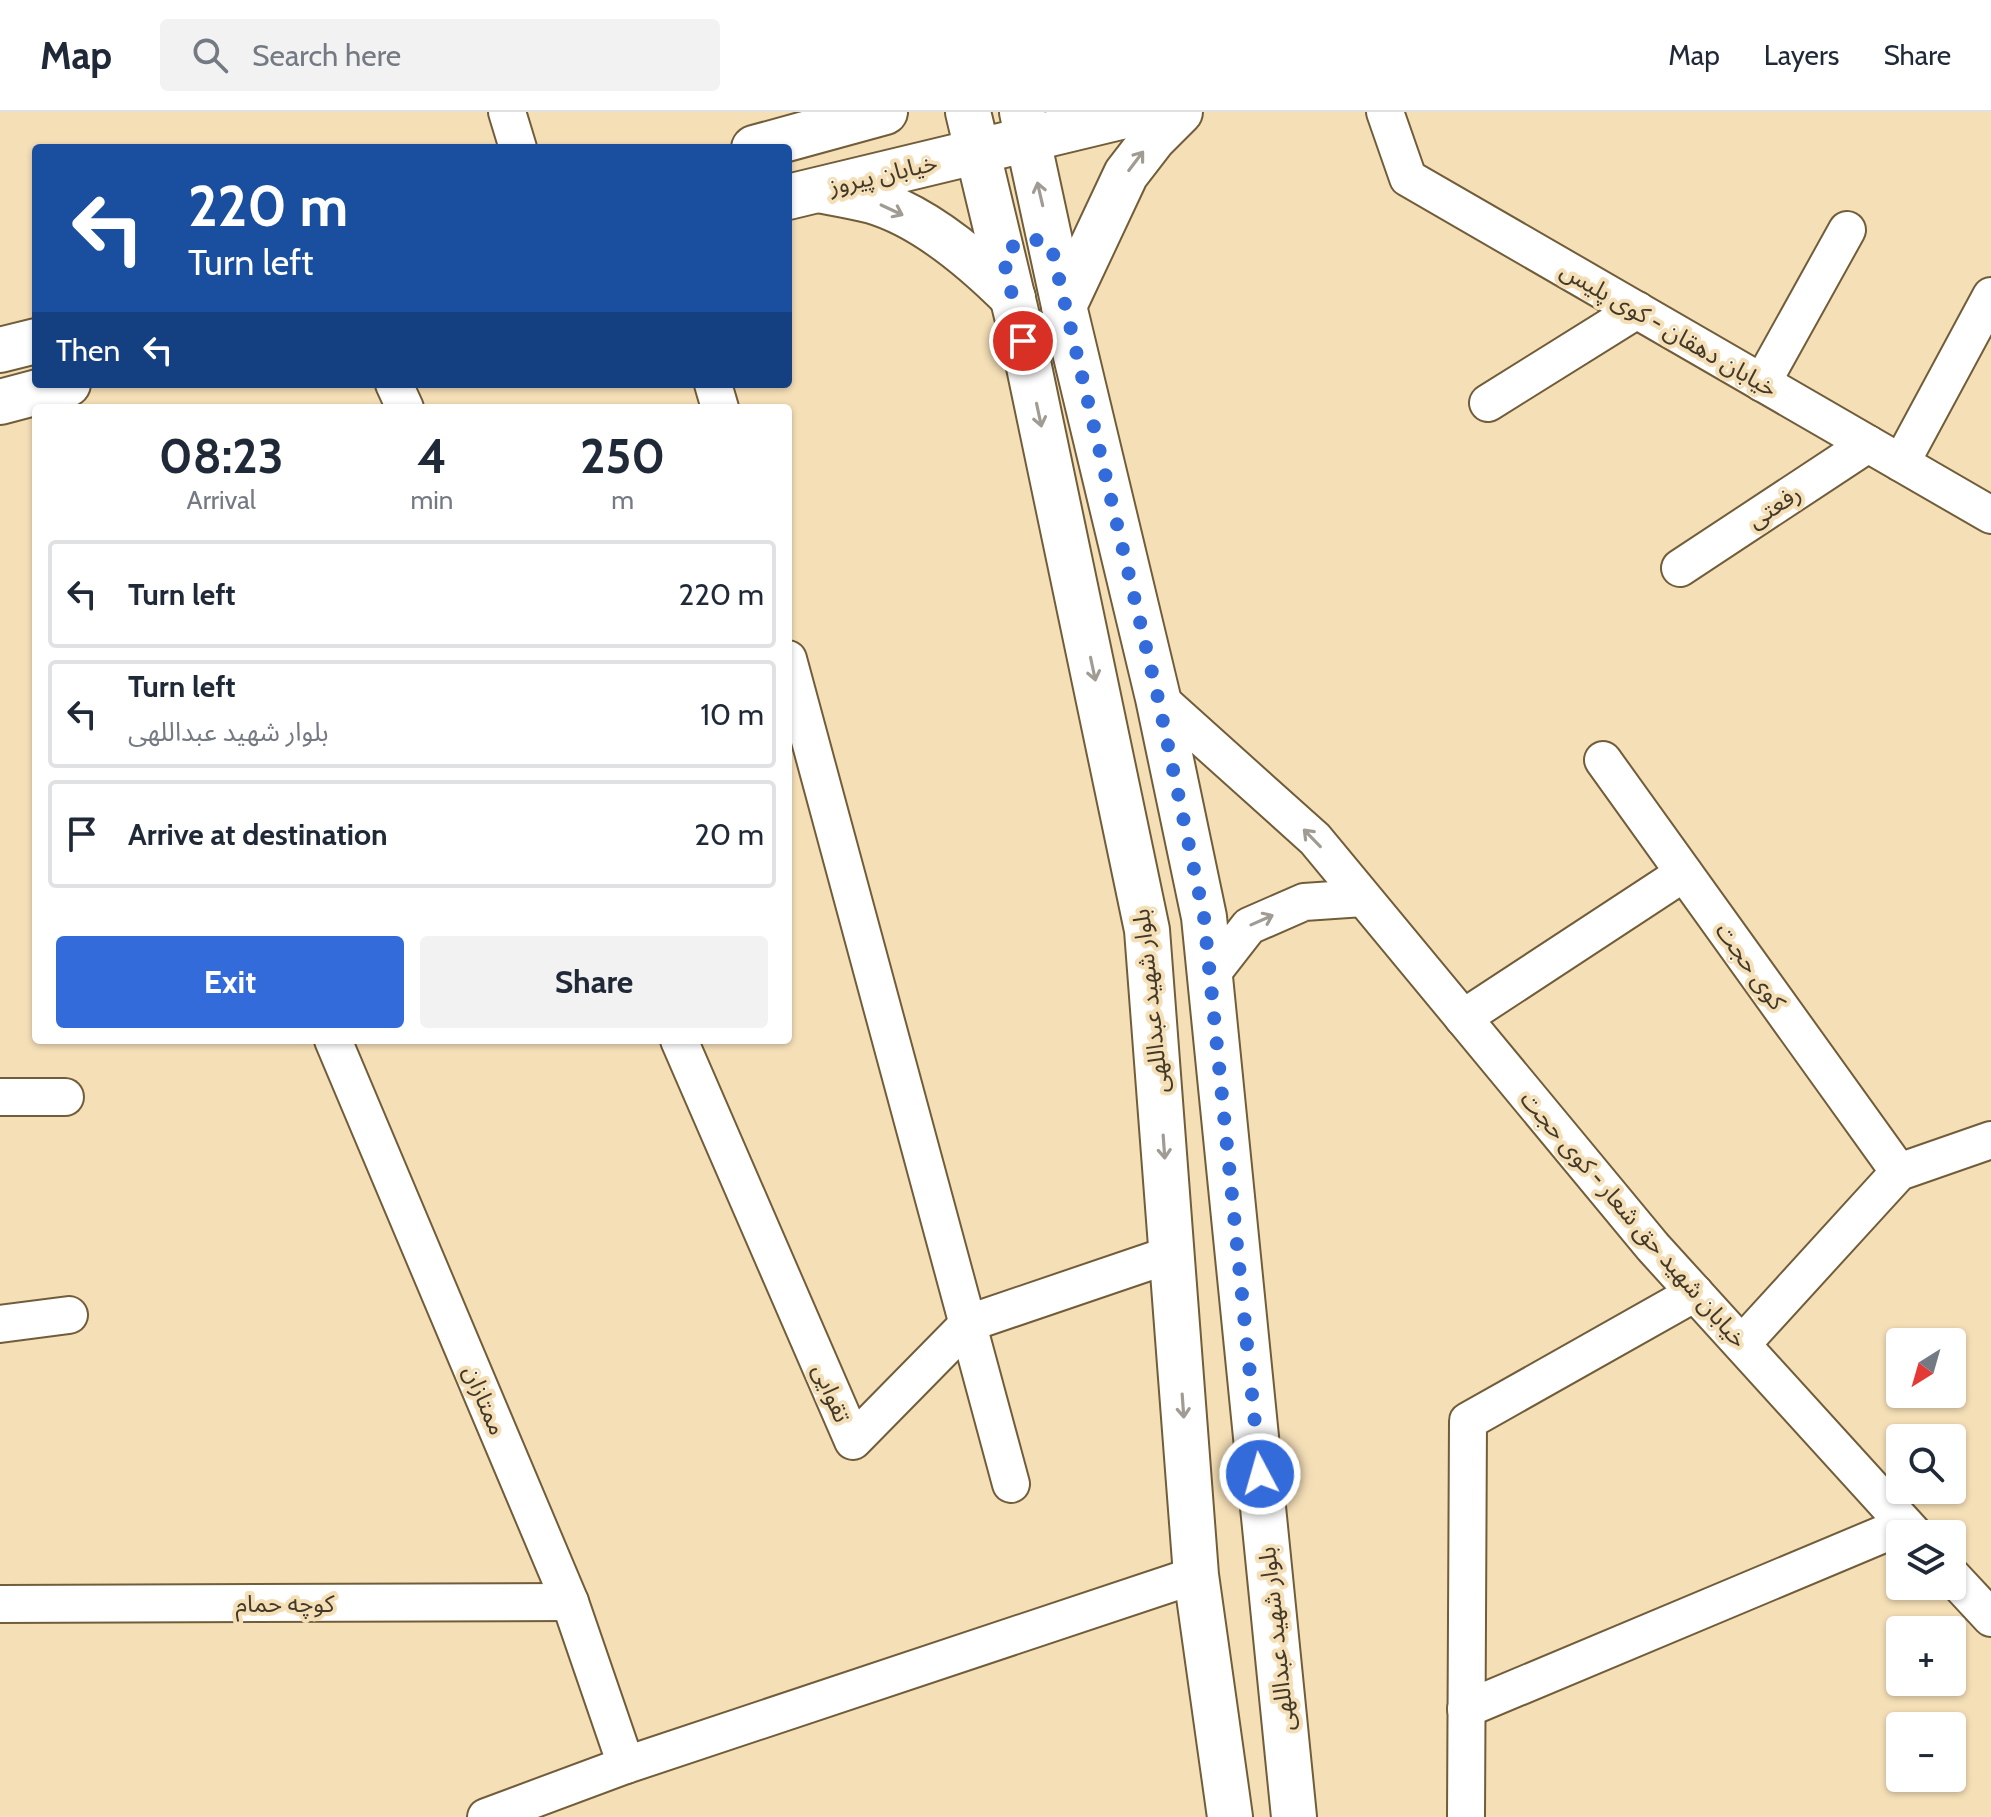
<!DOCTYPE html>
<meta charset="utf-8">
<style>
:root{--surface:#fff;--page:#f2f2f3;--text:#1f2937;--muted:#747a83;--line:#e0e1e3;--accent:#346bda}
body{margin:0;font-family:Cabin,"Noto Sans Arabic",sans-serif;background:var(--page);color:var(--text);height:100vh;display:flex;flex-direction:column;font-size:30px;white-space:nowrap}
*{box-sizing:border-box;margin:0}
p{font-size:26px;color:var(--muted)}
.icon{flex:none;width:44px;height:44px;fill:none;stroke:currentColor;stroke-width:2;stroke-linecap:round;stroke-linejoin:round}
.map{position:relative;flex:1;overflow:hidden}
.drawer{position:absolute;left:32px;top:292px;width:760px;height:640px;display:flex;flex-direction:column;background:var(--surface);border-radius:8px;box-shadow:0 2px 6px #0004}
.drawer>*{flex:none}
.top-card{position:absolute;left:32px;top:32px;width:760px;height:244px;border-radius:8px;box-shadow:0 2px 6px #0004;background:#1a4fa0;color:#fff;overflow:hidden}
.needle{width:52px;rotate:217deg}
.controls{position:absolute;left:1886px;top:1216px;display:grid;gap:16px}
.controls a{display:grid;place-items:center;width:80px;height:80px;border-radius:8px;background:var(--surface);box-shadow:0 2px 6px #0004;font-size:40px}
.pin{position:absolute;display:grid;place-items:center;width:68px;height:68px;color:#fff;margin:-34px;border:4px solid #fff;border-radius:50%;box-shadow:0 2px 8px #0007}
.me{position:absolute;width:88px;margin:-44px;rotate:354deg;stroke-linejoin:round;filter:drop-shadow(0 0 6px #0008)}
.turn{display:flex;align-items:center;gap:28px;height:168px;padding:0 24px;font-size:36px}
.turn .icon{width:104px;height:104px;stroke-width:2.5}
.turn b{display:block;font-size:56px;line-height:68px}
.then{display:flex;align-items:center;height:76px;padding:0 24px;background:#0003;gap:16px;font-size:30px}
.eta{display:flex;justify-content:space-evenly;align-items:center;height:136px;text-align:center}
.eta b{font-size:48px;font-weight:800;line-height:56px}
.primary-button{display:flex;gap:16px;margin-top:auto;padding:16px 24px}
.primary-button a{flex:1;height:92px;border-radius:8px;background:var(--accent);color:#fff;font-size:32px;font-weight:800;line-height:92px;text-align:center}
.primary-button a+a{background:var(--page);color:var(--text)}
ul{padding:0;list-style:none}
li{display:flex;align-items:center;gap:24px;height:108px;margin:0 16px 12px;padding:0 8px;border:4px solid var(--line);border-radius:8px}
li div{flex:1}
li b{display:block;font-size:30px}
li em{font-style:normal}
header{display:flex;align-items:center;gap:48px;box-sizing:border-box;height:112px;padding:0 40px;background:var(--surface);border-bottom:2px solid var(--line)}
header strong{font-size:38px}
nav{display:flex;gap:44px;margin-inline-start:auto;font-size:28px}
.search{width:560px;height:72px;background:var(--page);display:flex;align-items:center;gap:20px;box-sizing:border-box;padding:0 28px;border-radius:8px;color:var(--muted);font-size:30px}
.map>svg:first-child{display:block}
</style>
<header>
<strong>Map</strong>
<div class="search"><svg class="icon" aria-label="search" viewBox="0 0 24 24"><circle cx="10" cy="10" r="6"/><path d="M15 15l6 6"/></svg>Search here</div>
<nav><a>Map</a><a>Layers</a><a>Share</a></nav>
</header>
<div class="map">
<svg width="1991" height="1705" viewBox="0 0 1991 1705">
<rect width="100%" height="100%" fill="#f5dfb7"/>
<g fill="none" stroke-linecap="round" stroke-linejoin="round">
<defs>
<g id="minor">
<polyline points="507,0 518,36"/>
<polyline points="1385,0 1408,66 1991,403"/>
<polyline points="1762,271 1847,118"/>
<polyline points="394,272 405,296"/>
<polyline points="713,272 720,296"/>
<polyline points="1488,291 1637,198"/>
<polyline points="1901,351 1991,184"/>
<polyline points="1680,456 1868,332"/>
<polyline points="788,547 1011,1372"/>
<polyline points="1158,586 1315,727 1653,1135 1914,1422"/>
<polyline points="1603,648 1899,1060"/>
<polyline points="1210,864 1249,814 1304,790 1363,786"/>
<polyline points="1463,906 1684,761"/>
<polyline points="333,928 570,1490 626,1653"/>
<polyline points="679,928 853,1329 969,1211 1172,1142"/>
<polyline points="0,985 65,985"/>
<polyline points="0,1212 69,1203"/>
<polyline points="1742,1232 1899,1060 1991,1028"/>
<polyline points="1952,1464 1991,1506"/>
<polyline points="0,1492 570,1490"/>
<polyline points="1466,1597 1905,1413"/>
<polyline points="486,1705 626,1653 1196,1463"/>
<polyline points="1466,1705 1468,1309 1695,1181"/>
</g>
<g id="secondary">
<polyline points="968,0 1028,250 1147,818 1196,1463 1230,1705"/>
<polyline points="1022,0 1064,194 1158,586 1204,805 1294,1705"/>
<polyline points="754,36 885,0"/>
<path d="M 823,79 C 839,82 856,85 872,89 C 923,104 976,149 1013,186"/>
<polyline points="788,85 1141,0"/>
<polyline points="1064,194 1126,62 1153,27 1180,0"/>
<polyline points="0,238 36,229"/>
<polyline points="0,290 68,272"/>
</g>
</defs>
<use href="#minor" stroke="#715d39" stroke-width="40"/>
<use href="#secondary" stroke="#715d39" stroke-width="48"/>
<use href="#minor" stroke="#fff" stroke-width="36"/>
<use href="#secondary" stroke="#fff" stroke-width="44"/>
</g>
<defs><path id="oneway-shaft" d="M-6 0H5M1.5-3L5.5 0L1.5 3" fill="none" stroke-width="1.6" stroke-linecap="round" stroke-linejoin="round" transform="scale(2)"/></defs>
<g stroke="#a09c94">
<use href="#oneway-shaft" transform="translate(1136 49) rotate(-53)"/>
<use href="#oneway-shaft" transform="translate(1040 82) rotate(-103)"/>
<use href="#oneway-shaft" transform="translate(892 98) rotate(25)"/>
<use href="#oneway-shaft" transform="translate(1039 303) rotate(78)"/>
<use href="#oneway-shaft" transform="translate(1093 557) rotate(78)"/>
<use href="#oneway-shaft" transform="translate(1312 726) rotate(-134)"/>
<use href="#oneway-shaft" transform="translate(1262 808) rotate(-24)"/>
<use href="#oneway-shaft" transform="translate(1164 1035) rotate(86)"/>
<use href="#oneway-shaft" transform="translate(1183 1294) rotate(86)"/>
</g>
<g fill="none" stroke-linecap="round" stroke-linejoin="round">
<path stroke="#346bda" stroke-width="14" stroke-dasharray="0 25.2" d="M 1023,229 L 1003,145 C 1017,127 1030,123 1051,133 L 1158,586 L 1204,805 L 1260,1362"/>
</g>
<g text-anchor="middle" dominant-baseline="central" stroke-width="8" stroke-linejoin="round" paint-order="stroke">
<g font-size="24" fill="#423929" stroke="#f5dfb7">
<text transform="translate(883 62) rotate(-13)">خیابان پیروز</text>
<text transform="translate(1669 217) rotate(30)">خیابان دهقان - کوی پلیس</text>
<text transform="translate(1774 394) rotate(-33)">رفعتی</text>
<text transform="translate(1751 854) rotate(54)">کوی حجت</text>
<text transform="translate(1150 889) rotate(-96)">بلوار شهید عبداللهی</text>
<text transform="translate(1634 1107) rotate(49)">خیابان شهید حق شعار - کوی حجت</text>
<text transform="translate(832 1281) rotate(67)">تقوایی</text>
<text transform="translate(485 1288) rotate(67)">ممتازان</text>
<text x="285" y="1491">کوچه حمام</text>
<text transform="translate(1276 1527) rotate(-96)">بلوار شهید عبداللهی</text>
</g>
</g>
</svg>
<div class="controls">
<a><svg class="needle" viewBox="-14 -14 28 28"><path d="M0-13l5 13h-10z" fill="#e53935"/><path d="M0 13l5-13h-10z" fill="#747a83"/></svg></a>
<a><svg class="icon" aria-label="search" viewBox="0 0 24 24"><circle cx="10" cy="10" r="6"/><path d="M15 15l6 6"/></svg></a>
<a><svg class="icon" aria-label="layers" viewBox="0 0 24 24"><path d="M12 4l9 5-9 5-9-5zM3 14l9 5 9-5"/></svg></a>
<a>+</a>
<a>−</a>
</div>
<div class="pin" style="left:1023px;top:229px;background:#d93025"><svg class="icon" aria-label="arrive" viewBox="0 0 24 24"><path d="M6 21V4h12l-3 4 3 4H6"/></svg></div>
<svg class="me" style="left:1260px;top:1362px" viewBox="-20 -20 40 40"><circle r="17" fill="#346bda" stroke="#fff" stroke-width="3"/><path d="M0-11L8 9 0 5-8 9z" fill="#fff"/></svg>
<div class="top-card">
<div class="turn"><svg class="icon" aria-label="left" viewBox="0 0 24 24"><path d="M17 20v-9H6M10 6l-5 5 5 5"/></svg><div><b>220 m</b>Turn left</div></div>
<div class="then">Then<svg class="icon" aria-label="left" viewBox="0 0 24 24"><path d="M17 20v-9H6M10 6l-5 5 5 5"/></svg></div>
</div>
<section class="drawer">
<div class="eta">
<div><b>08:23</b><p>Arrival</p></div>
<div><b>4</b><p>min</p></div>
<div><b>250</b><p>m</p></div>
</div>
<ul>
<li><svg class="icon" aria-label="left" viewBox="0 0 24 24"><path d="M17 20v-9H6M10 6l-5 5 5 5"/></svg><div><b>Turn left</b></div><em>220 m</em></li>
<li><svg class="icon" aria-label="left" viewBox="0 0 24 24"><path d="M17 20v-9H6M10 6l-5 5 5 5"/></svg><div><b>Turn left</b><p>بلوار شهید عبداللهی</p></div><em>10 m</em></li>
<li><svg class="icon" aria-label="arrive" viewBox="0 0 24 24"><path d="M6 21V4h12l-3 4 3 4H6"/></svg><div><b>Arrive at destination</b></div><em>20 m</em></li>
</ul>
<div class="primary-button"><a>Exit</a><a>Share</a></div>
</section>
</div>
